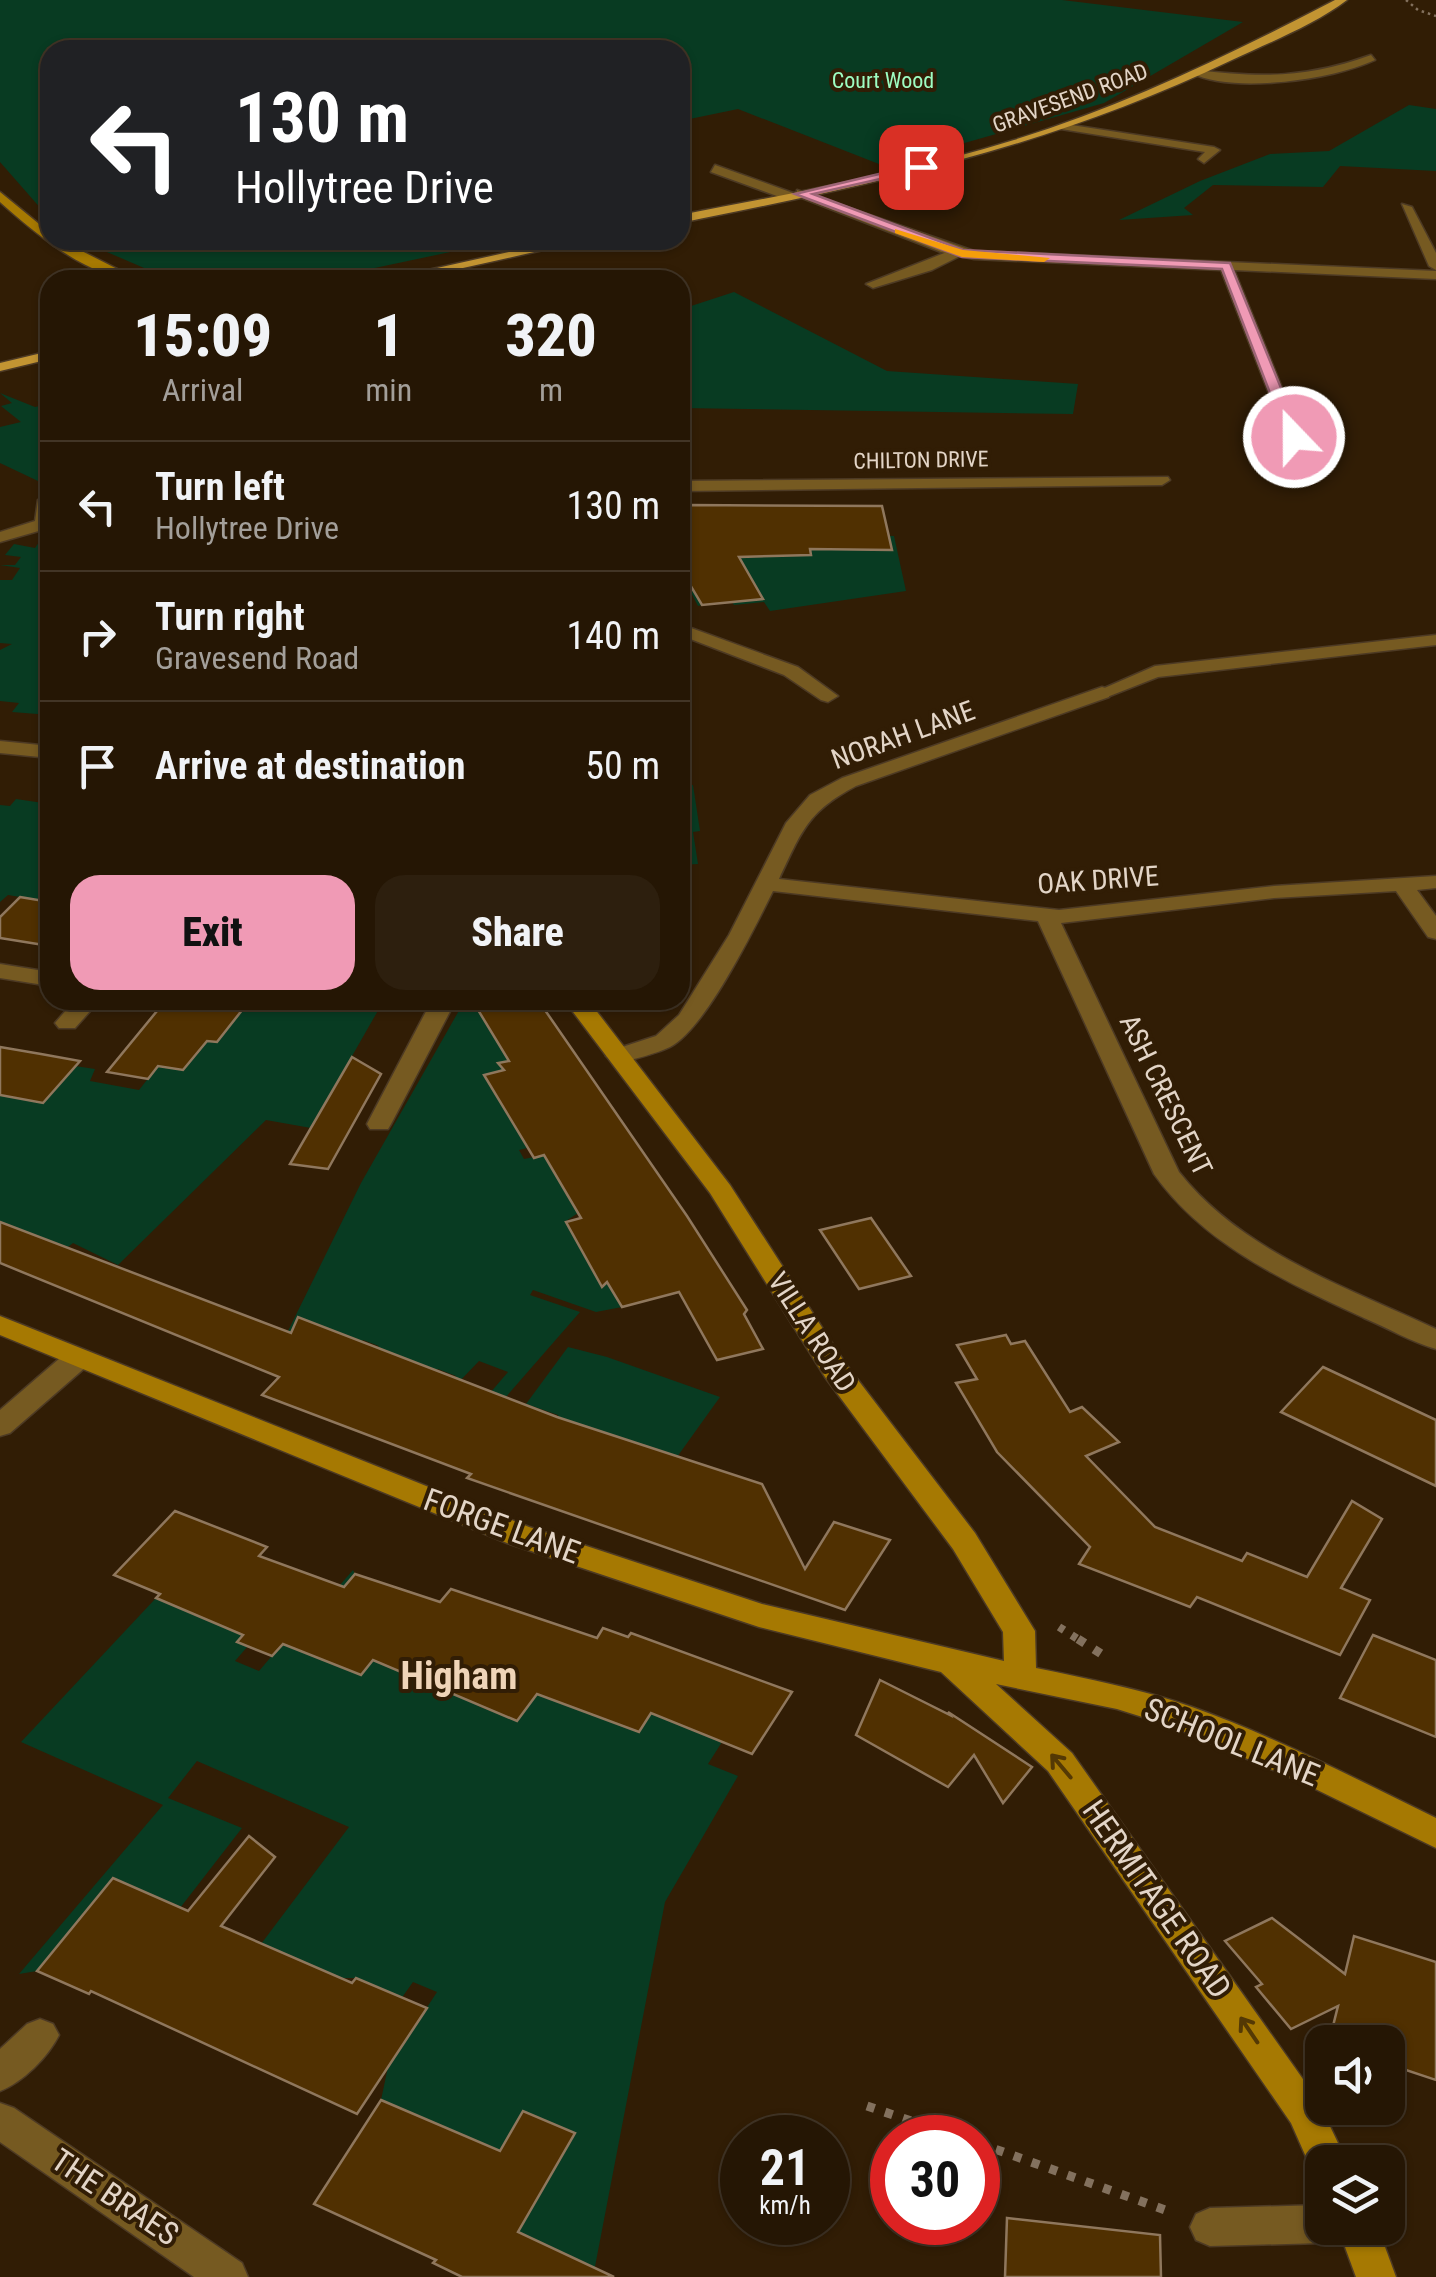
<!DOCTYPE html>
<style>
:root{--surface:#251604;--page:#2d1f0e;--text:#f1f3f6;--muted:#a39f9a;--line:#423526;--accent:#f09ab5}
body{margin:0;font-family:"Roboto Condensed",sans-serif;background:var(--page);color:var(--text);height:100vh;display:flex;flex-direction:column;font-size:38px;white-space:nowrap}
*{box-sizing:border-box;margin:0}
p{font-size:32px;color:var(--muted)}
.icon{flex:none;width:55px;height:55px;fill:none;stroke:currentColor;stroke-width:2;stroke-linecap:round;stroke-linejoin:round}
.map{position:relative;flex:1;overflow:hidden}
.sheet{position:absolute;left:40px;top:270px;width:650px;height:740px;display:flex;flex-direction:column;background:var(--surface);border-radius:30px;box-shadow:0 2px 8px #0004,0 0 0 2px var(--line)}
.sheet>*{flex:none}
.banner{position:absolute;left:40px;top:40px;width:650px;height:210px;border-radius:30px;box-shadow:0 2px 8px #0004,0 0 0 2px var(--line);background:#202124;color:#fff;overflow:hidden}
.buttons{position:absolute;left:1305px;top:2025px;display:grid;gap:20px}
.buttons a{display:grid;place-items:center;width:100px;height:100px;border-radius:20px;background:var(--surface);box-shadow:0 2px 8px #0004,0 0 0 2px var(--line);font-size:50px}
.speed{position:absolute;left:720px;top:2115px;display:flex;gap:20px;font-size:50px;font-weight:700;text-align:center}
.speed>*{display:grid;place-content:center;width:130px;height:130px;border-radius:50%;background:var(--surface);box-shadow:0 2px 8px #0004,0 0 0 2px var(--line);line-height:1}
.speed small{font-size:25px;font-weight:400}
.speed .limit{border:15px solid #d22;background:#fff;color:#111}
.pin{position:absolute;display:grid;place-items:center;width:85px;height:85px;color:#fff;margin:-42px;border-radius:20px;box-shadow:0 5px 15px #0006}
.me{position:absolute;width:110px;margin:-55px;rotate:338deg;stroke-linejoin:round;filter:drop-shadow(0 0 8px #0008)}
.turn{display:flex;align-items:center;gap:35px;height:210px;padding:0 30px;font-size:45px}
.turn .icon{width:130px;height:130px;stroke-width:2.5}
.turn b{display:block;font-size:70px;line-height:85px}
.eta{display:flex;justify-content:space-evenly;align-items:center;height:170px;text-align:center}
.eta b{font-size:60px;font-weight:800;line-height:70px}
.primary-button{display:flex;gap:20px;margin-top:auto;padding:20px 30px}
.primary-button a{flex:1;height:115px;border-radius:30px;background:var(--accent);color:#111;font-size:40px;font-weight:800;line-height:115px;text-align:center}
.primary-button a+a{background:var(--page);color:var(--text)}
ul{padding:0;list-style:none}
li{display:flex;align-items:center;gap:30px;height:130px;padding:0 30px;border-top:2px solid var(--line)}
li div{flex:1}
li b{display:block;font-size:38px}
li em{font-style:normal}
.map>svg:first-child{display:block}
</style>
<div class="map">
<svg width="1436" height="2277" viewBox="0 0 1436 2277">
<rect width="100%" height="100%" fill="#311d05"/>
<g fill="#083b22">
<polygon points="0,0 1062,0 1243,22 1104,103 884,166 738,109 680,121 680,50 50,50 50,219 0,162"/>
<polygon points="1409,105 1436,109 1436,171 1340,166 1323,187 1213,185 1184,208 1193,215 1119,220 1200,181 1270,154 1329,151"/>
<polygon points="79,240 507,240 318,280 172,280"/>
<polygon points="734,292 887,371 1078,384 1073,414 680,408 680,354 688,327 685,308"/>
<polygon points="0,393 35,407 44,405 37,400 50,401 50,480 38,481 0,463 0,427 21,422 1,406 12,403"/>
<polygon points="680,527 894,536 906,591 770,611 764,602 734,605 732,602 745,600 693,588 702,605 698,606 680,571"/>
<polygon points="44,535 50,536 50,715 12,712 19,703 0,701 0,650 12,644 0,643 0,580 12,580 20,568 0,565 15,565 21,557 5,555 14,544 35,548"/>
<polygon points="693,785 700,831 693,832 698,864 680,865 680,786"/>
<polygon points="16,799 50,804 50,902 8,895 0,902 0,805 10,806"/>
<polygon points="212,1000 384,1000 311,1128 266,1120 118,1265 73,1243 68,1247 0,1222 0,1083 5,1096 43,1103 75,1066 95,1069 90,1081 139,1090 158,1066 183,1070 192,1059 183,1037 217,1042 228,1027"/>
<polygon points="465,1000 485,1000 522,1057 499,1063 503,1070 485,1076 548,1143 519,1150 524,1159 554,1153 555,1174 561,1184 589,1178 578,1213 566,1221 574,1237 582,1235 607,1284 651,1273 612,1289 622,1307 596,1312 533,1290 530,1295 580,1312 498,1406 490,1393 508,1372 479,1361 455,1386 450,1384 456,1376 438,1369 434,1372 369,1357 379,1346 363,1340 351,1352 315,1334 288,1331 361,1183"/>
<polygon points="568,1347 607,1357 720,1397 677,1457 599,1431 575,1463 558,1415 526,1404"/>
<polygon points="353,1570 355,1574 316,1621 465,1684 478,1706 517,1721 538,1693 639,1732 660,1700 722,1742 708,1764 738,1776 665,1902 593,2277 582,2262 517,2235 574,2133 523,2111 500,2151 381,2100 388,2067 437,1992 413,1982 398,2003 379,1988 356,1978 341,1978 261,1944 349,1827 197,1761 168,1798 242,1828 180,1908 113,1878 37,1971 19,1974 163,1805 21,1742 156,1598 202,1618 249,1629 237,1641 248,1646 235,1661 259,1671 333,1584 340,1585"/>
</g>
<g fill="#503001" stroke="#8f775d" stroke-width="2.5">
<polygon points="688,505 882,506 892,550 810,549 811,555 739,557 763,599 702,605 680,568 680,512 689,512"/>
<polygon points="20,897 50,902 50,946 0,938 0,917"/>
<polygon points="166,1000 250,1000 217,1042 207,1041 183,1070 158,1066 148,1079 107,1072"/>
<polygon points="472,1000 538,1000 687,1216 747,1310 744,1314 763,1349 717,1360 679,1292 622,1307 607,1282 602,1287 566,1222 581,1218 544,1155 534,1158 484,1075 504,1070 498,1063 509,1061"/>
<polygon points="0,1047 41,1054 80,1061 43,1103 0,1095"/>
<polygon points="352,1057 381,1074 328,1169 290,1164"/>
<polygon points="871,1218 911,1276 859,1289 820,1230"/>
<polygon points="0,1222 291,1333 298,1317 557,1417 762,1484 805,1569 834,1522 890,1540 845,1610 467,1478 471,1474 262,1395 279,1377 0,1263"/>
<polygon points="1006,1335 1011,1344 1025,1341 1070,1412 1082,1407 1119,1442 1086,1456 1155,1527 1242,1561 1247,1553 1307,1577 1352,1501 1382,1519 1341,1588 1370,1600 1340,1655 1197,1597 1190,1607 1079,1564 1090,1547 997,1452 956,1383 977,1379 957,1345"/>
<polygon points="1323,1367 1436,1420 1436,1486 1281,1412"/>
<polygon points="175,1511 267,1547 259,1556 344,1587 355,1574 440,1602 451,1589 597,1638 603,1628 628,1637 631,1633 792,1692 752,1754 651,1713 639,1732 537,1694 517,1721 373,1660 361,1675 283,1644 272,1656 237,1642 243,1635 156,1598 160,1594 114,1575"/>
<polygon points="1373,1635 1436,1660 1436,1737 1340,1698"/>
<polygon points="880,1680 950,1715 948,1712 1032,1767 1003,1803 974,1755 948,1787 856,1735"/>
<polygon points="249,1836 275,1857 221,1926 352,1983 356,1978 427,2008 357,2114 91,1991 89,1994 37,1971 113,1878 188,1911"/>
<polygon points="1272,1918 1345,1974 1354,1936 1436,1962 1436,2080 1388,2064 1388,2042 1329,2042 1338,2006 1291,2029 1256,1987 1262,1984 1225,1941"/>
<polygon points="381,2100 500,2151 523,2111 575,2133 518,2232 614,2277 462,2277 433,2263 436,2260 314,2204"/>
<polygon points="1007,2218 1160,2235 1161,2277 1005,2277"/>
</g>
<g fill="none" stroke-linecap="round" stroke-linejoin="round">
<defs>
<g id="lane">
<polygon points="1065,124 1214,147 1220,150 1204,163 1198,159 1205,152 1061,129"/>
<polygon points="715,165 793,193 795,196 785,199 711,172"/>
<polygon points="957,248 962,249 962,255 932,270 873,288 866,284"/>
<polygon points="38,500 50,500 49,528 0,542 0,532 35,521"/>
<polygon points="1436,635 1436,645 1158,677 1102,699 1093,693 1155,666"/>
<polygon points="432,1000 456,1000 391,1124 388,1129 370,1129 367,1124"/>
<polygon points="1322,2205 1322,2228 1340,2228 1336,2237 1322,2243 1210,2246 1196,2240 1190,2227 1196,2214 1210,2208"/>
</g>
<g id="street">
<path d="M 1371,55 L 1375,60 C 1332,80 1233,94 1191,73 L 1196,70 C 1262,78 1308,78 1371,55 Z"/>
<polygon points="797,190 974,251 1436,271 1436,279 1234,270 1302,437 1294,442 1286,437 1221,270 974,259 941,252 797,196"/>
<polygon points="1402,204 1412,207 1436,253 1436,270 1429,266"/>
<polygon points="1168,477 1170,480 1162,485 680,491 680,481"/>
<polygon points="680,624 798,667 838,696 828,702 821,700 784,675 680,635"/>
<path d="M 1102,687 L 1109,689 L 1109,697 L 856,786 C 807,812 802,831 779,879 L 1059,910 L 1274,886 L 1436,876 L 1436,888 L 1417,890 L 1436,916 L 1436,939 L 1428,937 L 1396,891 L 1274,898 L 1061,923 L 1179,1172 C 1242,1252 1346,1287 1436,1329 L 1436,1349 C 1411,1342 1388,1328 1364,1318 C 1287,1282 1205,1246 1154,1174 L 1038,921 L 773,891 C 754,929 706,1028 670,1047 C 655,1054 635,1059 618,1063 L 606,1056 L 610,1051 L 656,1036 L 679,1015 L 729,935 L 786,823 L 810,795 L 842,778 Z"/>
<polygon points="0,741 50,746 50,758 0,753"/>
<polygon points="0,964 50,972 50,986 0,978"/>
<polygon points="75,1000 100,1000 75,1028 59,1028 55,1023"/>
<polygon points="77,1350 87,1352 91,1359 87,1366 10,1433 0,1436 0,1410 67,1352"/>
<path d="M 40,2019 L 53,2024 L 59,2035 C 48,2057 23,2082 0,2091 L 0,2049 L 27,2024 Z"/>
<polygon points="0,2103 14,2108 242,2263 248,2277 194,2277 0,2142"/>
</g>
<g id="secondary">
<path d="M 0,192 L 50,233 L 50,240 L 60,240 L 139,280 C 90,280 35,233 0,202 Z"/>
<path d="M 564,1000 L 588,1000 L 730,1185 L 845,1363 L 975,1533 L 1035,1631 L 1036,1668 C 1089,1679 1141,1689 1192,1707 C 1276,1737 1356,1779 1436,1818 L 1436,1848 L 1301,1782 L 1171,1726 L 1117,1709 L 996,1684 L 1072,1753 L 1317,2099 L 1347,2162 L 1322,2162 L 1322,2178 L 1314,2175 L 1291,2123 L 1048,1771 L 941,1672 L 759,1627 L 507,1543 L 0,1335 L 0,1316 L 529,1527 L 762,1604 L 1004,1661 L 1003,1632 L 953,1549 L 825,1377 L 710,1193 Z"/>
<polygon points="1338,2228 1378,2228 1396,2277 1356,2277"/>
</g>
<g id="primary">
<path d="M 1335,0 L 1347,0 C 1314,25 1270,42 1232,60 C 1048,148 878,183 680,223 L 680,215 C 792,193 905,174 1014,140 C 1126,105 1231,54 1335,0 Z"/>
<polygon points="563,240 588,240 409,280 383,280"/>
<polygon points="50,351 50,359 0,371 0,363"/>
</g>
</defs>
<use href="#lane" stroke="#4d3a24" stroke-width="3"/>
<use href="#street" stroke="#4d3a24" stroke-width="3"/>
<use href="#secondary" stroke="#4d3a24" stroke-width="3"/>
<use href="#primary" stroke="#4d3a24" stroke-width="3"/>
<polyline stroke="#83715e" stroke-width="2.5" stroke-dasharray="2.5 4" stroke-linecap="butt" points="1406,0 1418,10 1436,16"/>
<polyline stroke="#83715e" stroke-width="8" stroke-dasharray="6 9" stroke-linecap="butt" points="1059,1627 1081,1641"/>
<g stroke="#83715e" stroke-width="9" stroke-dasharray="8 11" stroke-linecap="butt">
<polyline points="1078,1639 1103,1655"/>
<polyline points="867,2106 961,2138"/>
<polyline points="978,2143 1171,2212"/>
</g>
<use href="#lane" fill="#765a21" fill-rule="evenodd"/>
<use href="#street" fill="#765a21" fill-rule="evenodd"/>
<use href="#secondary" fill="#a67902" fill-rule="evenodd"/>
<use href="#primary" fill="#c29432" fill-rule="evenodd"/>
</g>
<defs><path id="oneway-shaft" d="M-6 0H5M1.5-3L5.5 0L1.5 3" fill="none" stroke-width="1.6" stroke-linecap="round" stroke-linejoin="round" transform="scale(2.5)"/></defs>
<g stroke="#543904">
<use href="#oneway-shaft" transform="translate(1061 1766) rotate(-130)"/>
<use href="#oneway-shaft" transform="translate(1249 2030) rotate(-124)"/>
</g>
<polygon fill="#f09ab5" stroke="#9c6476" stroke-width="2.5" points="921,164 925,169 813,194 963,250 1230,263 1301,437 1299,440 1287,437 1222,269 962,257 795,194"/>
<polygon fill="#f59e0b" points="895,229 963,250 1050,258 1044,262 962,257 895,233"/>
<g text-anchor="middle" dominant-baseline="central" stroke-width="8" stroke-linejoin="round" paint-order="stroke">
<g font-size="22" fill="#9dfdc2" stroke="#311d05">
<text x="883" y="80">Court Wood</text>
</g>
<g font-size="22" fill="#e3d5c7" stroke="#311d05">
<text transform="translate(1070 98) rotate(-20)">GRAVESEND ROAD</text>
<text transform="translate(921 460) rotate(-1)">CHILTON DRIVE</text>
</g>
<g font-size="28" fill="#e3d5c7" stroke="#311d05">
<text transform="translate(903 735) rotate(-20)">NORAH LANE</text>
<text transform="translate(1098 880) rotate(-4)">OAK DRIVE</text>
<text transform="translate(1166 1095) rotate(64)">ASH CRESCENT</text>
<text transform="translate(812 1332) rotate(57)">VILLA ROAD</text>
</g>
<g font-size="32" fill="#e3d5c7" stroke="#311d05">
<text transform="translate(502 1526) rotate(20)">FORGE LANE</text>
<text transform="translate(1232 1742) rotate(22)">SCHOOL LANE</text>
<text transform="translate(1157 1899) rotate(55)">HERMITAGE ROAD</text>
<text transform="translate(115 2197) rotate(34)">THE BRAES</text>
</g>
<g font-size="38" font-weight="bold" fill="#efd4b8" stroke="#311d05">
<text x="459" y="1676">Higham</text>
</g>
</g>
</svg>
<div class="buttons">
<a><svg class="icon" aria-label="sound" viewBox="0 0 24 24"><path d="M4 9h4l5-4v14l-5-4H4zM17 9q2 3 0 6"/></svg></a>
<a><svg class="icon" aria-label="layers" viewBox="0 0 24 24"><path d="M12 4l9 5-9 5-9-5zM3 14l9 5 9-5"/></svg></a>
</div>
<div class="speed"><div>21<small>km/h</small></div><div class="limit">30</div></div>
<div class="pin" style="left:921px;top:167px;background:#d93025"><svg class="icon" aria-label="arrive" viewBox="0 0 24 24"><path d="M6 21V4h12l-3 4 3 4H6"/></svg></div>
<svg class="me" style="left:1294px;top:437px" viewBox="-20 -20 40 40"><circle r="17" fill="#f09ab5" stroke="#fff" stroke-width="3"/><path d="M0-11L8 9 0 5-8 9z" fill="#fff"/></svg>
<div class="banner">
<div class="turn"><svg class="icon" aria-label="left" viewBox="0 0 24 24"><path d="M17 20v-9H6M10 6l-5 5 5 5"/></svg><div><b>130 m</b>Hollytree Drive</div></div>
</div>
<section class="sheet">
<div class="eta">
<div><b>15:09</b><p>Arrival</p></div>
<div><b>1</b><p>min</p></div>
<div><b>320</b><p>m</p></div>
</div>
<ul>
<li><svg class="icon" aria-label="left" viewBox="0 0 24 24"><path d="M17 20v-9H6M10 6l-5 5 5 5"/></svg><div><b>Turn left</b><p>Hollytree Drive</p></div><em>130 m</em></li>
<li><svg class="icon" aria-label="right" viewBox="0 0 24 24"><path d="M7 20v-9h11M14 6l5 5-5 5"/></svg><div><b>Turn right</b><p>Gravesend Road</p></div><em>140 m</em></li>
<li><svg class="icon" aria-label="arrive" viewBox="0 0 24 24"><path d="M6 21V4h12l-3 4 3 4H6"/></svg><div><b>Arrive at destination</b></div><em>50 m</em></li>
</ul>
<div class="primary-button"><a>Exit</a><a>Share</a></div>
</section>
</div>
